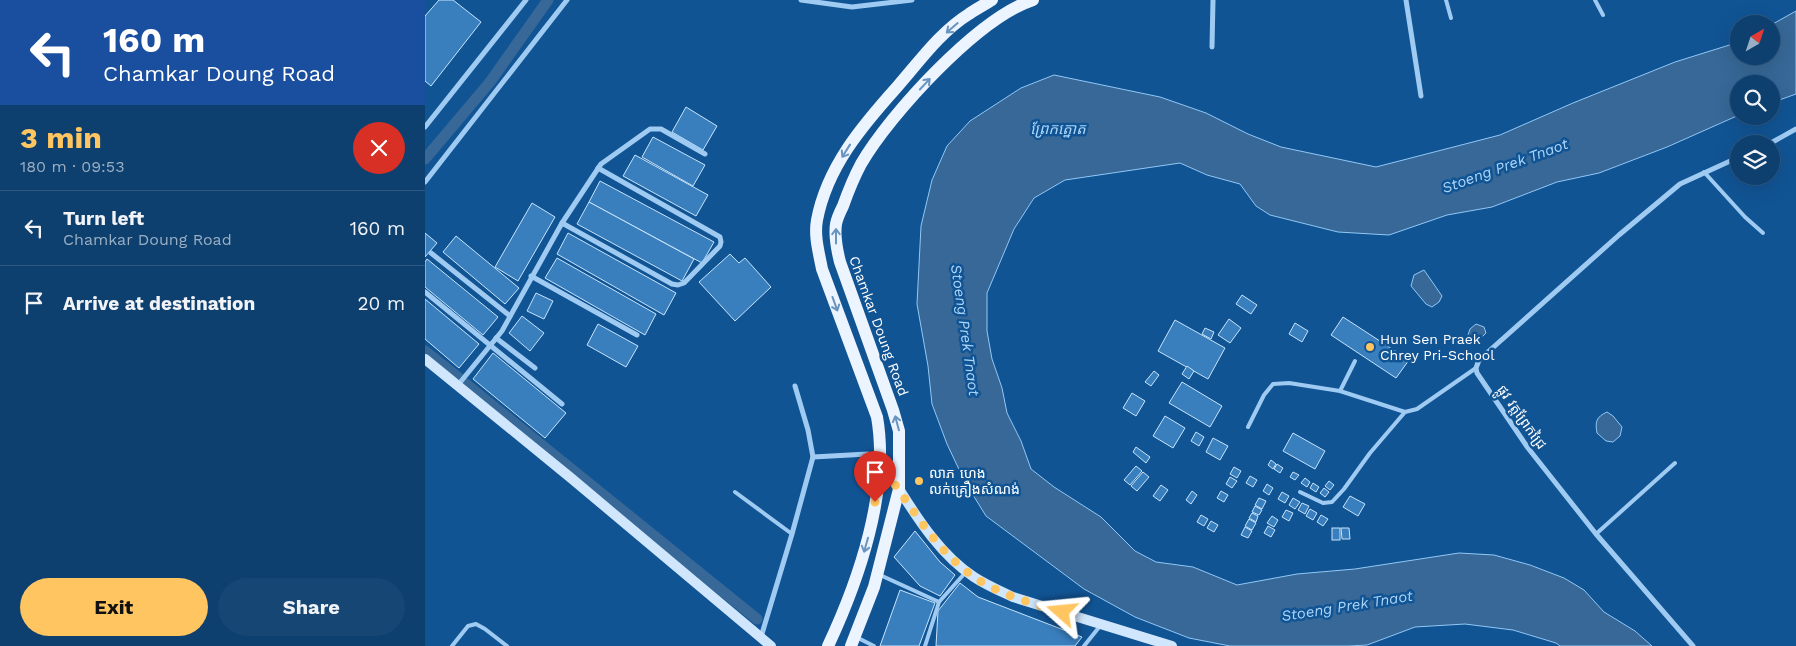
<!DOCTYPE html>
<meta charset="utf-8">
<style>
:root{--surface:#0d3f6f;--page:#164674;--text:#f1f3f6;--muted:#9aafc3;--line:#2d5882;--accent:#ffc561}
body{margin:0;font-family:"Work Sans","Noto Sans Khmer",sans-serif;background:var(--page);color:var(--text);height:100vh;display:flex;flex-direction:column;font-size:19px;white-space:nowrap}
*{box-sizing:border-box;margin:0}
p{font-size:16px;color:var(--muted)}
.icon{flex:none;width:28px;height:28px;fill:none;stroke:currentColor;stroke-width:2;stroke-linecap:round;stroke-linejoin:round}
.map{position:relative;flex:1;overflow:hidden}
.drawer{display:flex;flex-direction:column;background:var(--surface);width:425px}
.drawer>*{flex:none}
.hud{background:#1a4fa0;color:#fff;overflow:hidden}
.needle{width:32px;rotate:39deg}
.controls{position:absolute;left:1305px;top:15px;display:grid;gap:10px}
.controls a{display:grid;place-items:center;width:50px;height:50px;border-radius:50%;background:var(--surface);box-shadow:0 5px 20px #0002,0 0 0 1px var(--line);font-size:25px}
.pin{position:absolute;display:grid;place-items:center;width:42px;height:42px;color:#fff;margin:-51px -21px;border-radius:50% 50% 50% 0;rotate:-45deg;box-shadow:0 0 5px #0007}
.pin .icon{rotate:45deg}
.me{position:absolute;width:55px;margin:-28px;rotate:288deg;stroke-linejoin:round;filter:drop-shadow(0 0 4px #0008)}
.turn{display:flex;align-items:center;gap:18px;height:105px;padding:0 20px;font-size:22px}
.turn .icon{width:65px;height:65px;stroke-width:2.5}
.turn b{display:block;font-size:35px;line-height:42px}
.round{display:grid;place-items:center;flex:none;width:52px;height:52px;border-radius:26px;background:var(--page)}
.headline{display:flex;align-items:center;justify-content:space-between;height:85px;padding:0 20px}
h1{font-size:30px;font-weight:700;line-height:38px;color:var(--accent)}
.cta{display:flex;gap:10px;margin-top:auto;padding:10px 20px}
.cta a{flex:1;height:58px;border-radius:30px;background:var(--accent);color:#111;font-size:20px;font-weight:700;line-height:58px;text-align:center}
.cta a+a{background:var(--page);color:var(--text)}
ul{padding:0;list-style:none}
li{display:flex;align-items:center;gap:15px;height:75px;padding:0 20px;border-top:1px solid var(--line)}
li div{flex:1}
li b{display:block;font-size:19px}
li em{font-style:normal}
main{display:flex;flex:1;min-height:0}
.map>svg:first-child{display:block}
</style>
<main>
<section class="drawer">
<div class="hud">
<div class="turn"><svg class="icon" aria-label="left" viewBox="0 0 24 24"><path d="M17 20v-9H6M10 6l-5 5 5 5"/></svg><div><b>160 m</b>Chamkar Doung Road</div></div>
</div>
<div class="headline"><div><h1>3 min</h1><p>180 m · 09:53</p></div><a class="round" style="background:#d93025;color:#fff"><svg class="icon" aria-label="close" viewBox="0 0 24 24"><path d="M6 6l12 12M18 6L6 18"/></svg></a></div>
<ul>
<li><svg class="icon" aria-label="left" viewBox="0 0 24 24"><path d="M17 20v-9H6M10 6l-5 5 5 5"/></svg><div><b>Turn left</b><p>Chamkar Doung Road</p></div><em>160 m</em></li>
<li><svg class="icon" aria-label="arrive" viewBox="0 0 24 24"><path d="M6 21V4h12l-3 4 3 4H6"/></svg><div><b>Arrive at destination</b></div><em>20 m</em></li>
</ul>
<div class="cta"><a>Exit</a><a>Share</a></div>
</section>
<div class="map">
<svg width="1371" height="646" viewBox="0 0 1371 646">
<rect width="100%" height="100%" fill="#115494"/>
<g fill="#376897" stroke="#91c8f7">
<polygon points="1371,11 1371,94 1346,103 1346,84 1314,84 1314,115 1242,147 1174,173 1132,182 1067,207 1022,215 964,235 913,232 845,215 831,206 815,184 782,175 755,163 640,180 609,198 589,229 562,293 562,331 567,359 577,388 582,413 596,441 606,469 629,487 676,517 710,551 731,562 768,567 812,585 872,574 930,569 1034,553 1069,555 1105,565 1139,578 1159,590 1179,612 1210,631 1227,646 1135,646 1131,643 1088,630 1040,624 990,627 942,645 923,646 805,646 764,638 710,617 659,589 561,516 540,482 522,444 507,404 503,366 492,304 496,226 507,180 522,146 545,121 596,88 629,75 735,97 781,113 823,134 856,147 951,167 1075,135 1148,103 1250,62 1314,42 1314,56 1346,56 1346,25"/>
<polygon points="999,270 1017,296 1014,302 1007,307 1001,304 986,286 989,275"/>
<polygon points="1051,324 1059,327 1061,333 1053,341 1049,340 1043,335 1045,329"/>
<path d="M 1182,412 L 1188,416 L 1197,427 L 1195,436 L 1188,442 L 1181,441 L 1172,433 C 1170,422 1171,417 1182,412 Z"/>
</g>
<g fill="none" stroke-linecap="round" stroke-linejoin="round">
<g stroke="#376897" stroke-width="11">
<polyline points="0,159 65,82 123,0"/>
<polyline points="0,351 34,378"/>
<polyline points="41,384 332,619"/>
</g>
</g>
<g fill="#397ebd" stroke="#c7e4fd">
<polygon points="14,0 28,0 56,22 6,86 0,81 0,16"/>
<polygon points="261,107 292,126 278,150 247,132"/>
<polygon points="228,137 280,165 268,186 217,157"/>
<polygon points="210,155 283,195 271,216 198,176"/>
<polygon points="175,181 289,242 277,263 164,202"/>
<polygon points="164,202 269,259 257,281 152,224"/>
<polygon points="107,203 130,217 93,281 70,267"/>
<polygon points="0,233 12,243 0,257"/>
<polygon points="143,233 251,293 239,315 132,254"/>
<polygon points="31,236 94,288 80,304 18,252"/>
<polygon points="305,254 314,263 320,258 346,287 310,321 274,282"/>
<polygon points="132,258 231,314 220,335 120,278"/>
<polygon points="2,259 73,317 58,335 0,287 0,262"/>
<polygon points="111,293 128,301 119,319 102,311"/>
<polygon points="817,295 832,305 826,314 811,304"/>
<polygon points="0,299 54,344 34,368 0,339"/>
<polygon points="97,316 119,333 105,351 84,333"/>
<polygon points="918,317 984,360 971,378 906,335"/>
<polygon points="804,319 816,328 805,343 793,335"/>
<polygon points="750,320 800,348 783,379 733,351"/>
<polygon points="870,323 883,331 877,342 864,334"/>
<polygon points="173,324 213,346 201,367 162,345"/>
<polygon points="780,328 789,332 786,339 777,334"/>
<polygon points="68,353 141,413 120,438 48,379"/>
<polygon points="762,366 769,371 764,379 757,374"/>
<polygon points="729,371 734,375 726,386 720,382"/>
<polygon points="757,382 797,406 785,427 744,403"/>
<polygon points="707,393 720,401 711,416 698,408"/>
<polygon points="740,416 760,428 748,448 728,436"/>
<polygon points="771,432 779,437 774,446 766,441"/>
<polygon points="868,433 900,451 890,469 858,451"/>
<polygon points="788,438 803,446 795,460 781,452"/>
<polygon points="711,447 725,457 721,463 708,452"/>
<polygon points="846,460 851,464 848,469 843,465"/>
<polygon points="852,464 858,468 855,473 849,469"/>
<polygon points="711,466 717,471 705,485 699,480"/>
<polygon points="809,467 816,471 812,478 805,474"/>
<polygon points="718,472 724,477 712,491 706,486"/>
<polygon points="868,472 874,475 870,480 865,477"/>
<polygon points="825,476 832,480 828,487 821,483"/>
<polygon points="805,477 812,481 807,488 801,484"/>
<polygon points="880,478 885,482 882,487 876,483"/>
<polygon points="904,481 909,485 905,490 900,486"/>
<polygon points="888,483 894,487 891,492 885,488"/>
<polygon points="842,484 848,488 844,495 838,491"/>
<polygon points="736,485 743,490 735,501 728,496"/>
<polygon points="899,488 904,492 900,497 895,493"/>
<polygon points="767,491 772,495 766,504 761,500"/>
<polygon points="796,491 803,495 799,502 792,498"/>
<polygon points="857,492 864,496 860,503 853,499"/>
<polygon points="925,496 940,504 933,516 918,507"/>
<polygon points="834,498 841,501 837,509 830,505"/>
<polygon points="868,498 875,502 870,509 864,505"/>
<polygon points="877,503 884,506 880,514 873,510"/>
<polygon points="830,506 837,510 834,515 827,512"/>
<polygon points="885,509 892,513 888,520 881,516"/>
<polygon points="861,510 868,513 864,521 857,517"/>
<polygon points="827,513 833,516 831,522 824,518"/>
<polygon points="776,515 783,519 779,526 772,522"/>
<polygon points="896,515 903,519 898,526 892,522"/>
<polygon points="847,516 853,520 849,527 842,523"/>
<polygon points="824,519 831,523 827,530 820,526"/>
<polygon points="786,521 793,525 789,532 782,528"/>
<polygon points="843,526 850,530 846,537 839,533"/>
<polygon points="820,527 827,531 823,538 816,535"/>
<rect x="907" y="528" width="8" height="12"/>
<polygon points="916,528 924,528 925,539 917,539"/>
<polygon points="490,531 515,562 530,575 515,596 495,586 469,557"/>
<polygon points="535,583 553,597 657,637 650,646 511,646 513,611"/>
<polygon points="475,590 510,603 494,646 455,646"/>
</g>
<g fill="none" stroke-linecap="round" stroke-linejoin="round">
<g stroke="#9fcbf3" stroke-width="4">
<polyline points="1021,0 1026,18"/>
<polyline points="1170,0 1178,15"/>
<polyline points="1279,172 1320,217 1338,233"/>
<polyline points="915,391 930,361"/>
<polyline points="823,427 839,395 848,384 864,383 915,391 980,412 992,409 1051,368"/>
<polyline points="310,492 367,534"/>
<polyline points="875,492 898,503 907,502 919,489 945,453 980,412"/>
<polyline points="1171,534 1250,463"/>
<polyline points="455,575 514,602"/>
<polyline points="431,637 449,646"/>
<polyline points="27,646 43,626 51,624 60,629 82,646"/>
<polyline points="500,646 514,602 540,573"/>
<polyline points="659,646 675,626"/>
</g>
<g stroke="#9fcbf3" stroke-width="5">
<polyline points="376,0 427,7 487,0"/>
<polyline points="981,0 996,96"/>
<polyline points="787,47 788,0"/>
<polyline points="0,127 101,0"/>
<polyline points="1344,144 1371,129"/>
<polyline points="0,182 142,0"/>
<polyline points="137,223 247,284 253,285 259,283 295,246 296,242 295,237 173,168"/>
<polyline points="6,253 85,316"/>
<polyline points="106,276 212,335"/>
<polyline points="0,292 137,404"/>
<polyline points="71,338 110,368"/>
<polyline points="33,385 77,331 137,223 176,164 225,129 236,129 280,154"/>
<polyline points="388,457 443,454 452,461"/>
<polyline points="458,467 471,485"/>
<polyline points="336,637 367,534 388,457 383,430 370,386"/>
<polyline points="1268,646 1171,534 1103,448 1052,373 1051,368 1054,360 1194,235 1255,184 1314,157"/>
</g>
<g stroke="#cfe6fd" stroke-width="10">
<polyline points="0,359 146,478 346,646"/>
<path d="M 474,489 C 494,521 517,556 549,577 C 561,585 575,591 588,597 L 747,646"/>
</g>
<g stroke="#ebf4ff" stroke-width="12">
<path d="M 403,646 C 434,580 465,490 452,417 L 397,269 C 394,253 389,236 392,220 C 402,167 437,126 472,87 C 494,62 515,32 544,14 C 551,9 559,5 567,0"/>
<path d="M 426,646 L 449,587 L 474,489 L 474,431 L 468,410 L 415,262 C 412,250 409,237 411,224 C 412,218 415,212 418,206 C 423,192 429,177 436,164 C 465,114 553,18 608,0"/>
</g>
</g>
<defs><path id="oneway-shaft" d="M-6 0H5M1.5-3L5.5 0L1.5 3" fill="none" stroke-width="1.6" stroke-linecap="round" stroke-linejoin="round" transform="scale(1.25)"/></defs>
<g stroke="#6894bf">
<use href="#oneway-shaft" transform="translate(527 28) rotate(139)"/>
<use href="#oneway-shaft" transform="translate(500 84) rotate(-47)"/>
<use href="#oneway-shaft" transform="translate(421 151) rotate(122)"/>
<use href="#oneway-shaft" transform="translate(411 236) rotate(-90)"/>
<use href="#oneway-shaft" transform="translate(410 304) rotate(70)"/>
<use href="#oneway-shaft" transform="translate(472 423) rotate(-105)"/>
<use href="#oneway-shaft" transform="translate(441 545) rotate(106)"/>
</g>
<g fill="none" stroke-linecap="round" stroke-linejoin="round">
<path stroke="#ffc561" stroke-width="9" stroke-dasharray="0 16.2" d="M 450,502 L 455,464 C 488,507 514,560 564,586 C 587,598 612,605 637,612"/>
</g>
<g fill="#ffc561" stroke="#115494" stroke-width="2">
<circle cx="945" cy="347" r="5"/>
<circle cx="494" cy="481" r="5"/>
</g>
<g text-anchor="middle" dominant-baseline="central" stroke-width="5" stroke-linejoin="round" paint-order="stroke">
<g font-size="14" fill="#fff" stroke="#115494">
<text transform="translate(454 326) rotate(70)">Chamkar Doung Road</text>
<text transform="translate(1097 417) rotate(55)">ផ្លូវ វត្តព្រែកជ្រៃ</text>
</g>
<g font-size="14" fill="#fff" stroke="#115494" text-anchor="start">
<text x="955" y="339">Hun Sen Praek<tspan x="955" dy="16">Chrey Pri-School</tspan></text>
<text x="504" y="473">លាភ ហេង<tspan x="504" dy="16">លក់គ្រឿងសំណង់</tspan></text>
</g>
<g font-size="15" font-style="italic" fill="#abd5fa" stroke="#115494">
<text x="633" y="129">ព្រែកត្នោត</text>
<text transform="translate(1080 166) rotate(-20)">Stoeng Prek Tnaot</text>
<text transform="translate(540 330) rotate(82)">Stoeng Prek Tnaot</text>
<text transform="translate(922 606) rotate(-9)">Stoeng Prek Tnaot</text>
</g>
</g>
</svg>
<div class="controls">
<a><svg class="needle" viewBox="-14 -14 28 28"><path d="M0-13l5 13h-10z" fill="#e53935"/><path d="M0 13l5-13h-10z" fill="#9aafc3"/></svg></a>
<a><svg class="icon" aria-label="search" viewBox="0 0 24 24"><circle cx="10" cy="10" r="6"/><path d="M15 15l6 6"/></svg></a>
<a><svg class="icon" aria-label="layers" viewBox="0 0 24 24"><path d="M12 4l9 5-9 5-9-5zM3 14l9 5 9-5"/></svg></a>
</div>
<div class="pin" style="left:450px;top:502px;background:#d93025"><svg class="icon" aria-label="arrive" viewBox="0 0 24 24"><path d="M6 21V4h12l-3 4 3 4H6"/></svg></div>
<svg class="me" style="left:637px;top:612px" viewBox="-20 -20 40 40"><path d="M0-17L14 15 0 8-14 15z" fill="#ffc561" stroke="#fff" stroke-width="4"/></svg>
</div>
</main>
